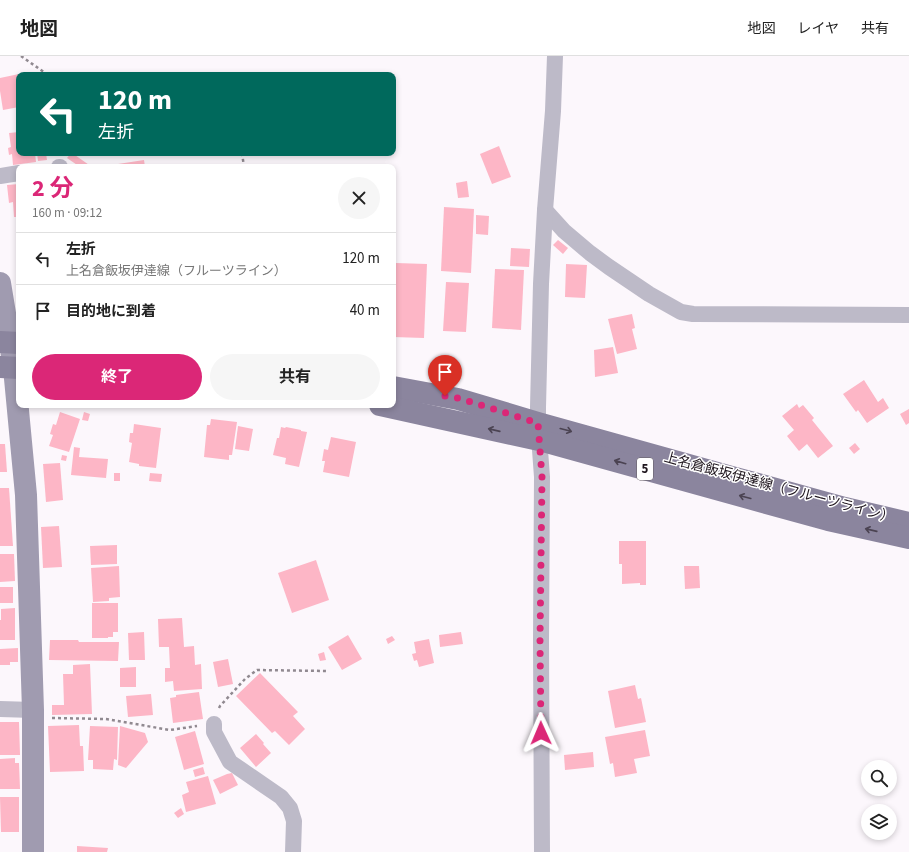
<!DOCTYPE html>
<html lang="ja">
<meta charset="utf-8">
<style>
:root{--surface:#fff;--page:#f6f6f6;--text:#222;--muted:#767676;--line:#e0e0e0;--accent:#db2777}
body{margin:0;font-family:"Source Sans 3","Noto Sans JP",sans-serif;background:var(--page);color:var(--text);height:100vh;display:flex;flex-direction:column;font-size:15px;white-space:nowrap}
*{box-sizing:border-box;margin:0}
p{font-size:13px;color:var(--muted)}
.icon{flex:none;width:22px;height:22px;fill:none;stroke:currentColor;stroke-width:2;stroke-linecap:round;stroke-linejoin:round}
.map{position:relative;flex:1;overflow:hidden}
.drawer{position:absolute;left:16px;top:108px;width:380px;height:244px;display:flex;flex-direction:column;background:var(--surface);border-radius:8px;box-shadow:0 2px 6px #0003}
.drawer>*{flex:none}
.guide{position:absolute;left:16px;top:16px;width:380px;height:84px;border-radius:8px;box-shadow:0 2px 6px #0003;background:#00695c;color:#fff;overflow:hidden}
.buttons{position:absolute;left:861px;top:704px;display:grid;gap:8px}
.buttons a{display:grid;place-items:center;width:36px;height:36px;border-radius:50%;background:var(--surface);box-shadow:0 2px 6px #0003;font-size:20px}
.pin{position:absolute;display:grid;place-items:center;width:34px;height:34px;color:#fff;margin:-41px -17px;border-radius:50% 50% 50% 0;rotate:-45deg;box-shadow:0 0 4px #0007}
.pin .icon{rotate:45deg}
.me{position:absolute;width:44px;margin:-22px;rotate:359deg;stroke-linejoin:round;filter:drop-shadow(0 0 3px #0008)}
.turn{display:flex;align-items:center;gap:14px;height:84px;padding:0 16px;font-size:18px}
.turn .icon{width:52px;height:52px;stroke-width:2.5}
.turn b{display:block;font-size:28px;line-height:34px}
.round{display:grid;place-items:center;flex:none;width:42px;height:42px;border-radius:21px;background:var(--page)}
.headline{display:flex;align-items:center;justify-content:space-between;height:68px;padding:0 16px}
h1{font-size:24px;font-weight:700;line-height:30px;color:var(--accent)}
.cta{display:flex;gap:8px;margin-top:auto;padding:8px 16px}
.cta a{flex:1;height:46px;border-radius:24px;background:var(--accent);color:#fff;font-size:16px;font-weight:700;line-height:46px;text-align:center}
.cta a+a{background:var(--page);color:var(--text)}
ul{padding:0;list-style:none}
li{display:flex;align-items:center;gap:12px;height:52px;padding:0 16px;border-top:1px solid var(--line)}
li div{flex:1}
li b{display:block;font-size:15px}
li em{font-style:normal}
header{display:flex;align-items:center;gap:24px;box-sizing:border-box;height:56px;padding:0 20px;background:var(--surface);border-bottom:1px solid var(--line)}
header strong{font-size:19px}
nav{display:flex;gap:22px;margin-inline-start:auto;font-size:14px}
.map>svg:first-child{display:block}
</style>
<header>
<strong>地図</strong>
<nav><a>地図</a><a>レイヤ</a><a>共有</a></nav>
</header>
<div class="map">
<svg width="909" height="796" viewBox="0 0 909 796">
<rect width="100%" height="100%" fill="#fcf7fc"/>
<g fill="#fdb6c6">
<polygon points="19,18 19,51 3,54 0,35 0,22"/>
<polygon points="19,76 19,97 35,97 36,106 13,109 12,98 9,99 8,92 11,91 9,77"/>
<polygon points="499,90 511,121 492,128 480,98"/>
<polygon points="37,97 46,97 47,104 38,105"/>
<polygon points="71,97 72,97 92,111 80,111 67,102"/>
<polygon points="144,104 145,111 118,111 118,108"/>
<polygon points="467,125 469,141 458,142 456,127"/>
<polygon points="19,128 19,161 14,161 13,146 9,147 7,129"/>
<polygon points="444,151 474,153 471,217 441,215"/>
<polygon points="476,159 489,160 488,179 476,178"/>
<polygon points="558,184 568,192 563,198 553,189"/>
<polygon points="511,192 530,193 529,211 510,210"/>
<polygon points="396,207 427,208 424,282 393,281"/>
<polygon points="566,208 587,209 585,242 565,241"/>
<polygon points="495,213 524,214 521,274 492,272"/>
<polygon points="446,226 469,227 466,276 443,275"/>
<polygon points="632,258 635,272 632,273 637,293 617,298 608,263"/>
<polygon points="613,291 618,317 595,321 594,294"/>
<polygon points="864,324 878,346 883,342 889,352 867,367 858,354 856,356 843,338"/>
<polygon points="797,348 799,352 803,349 814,362 812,364 833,390 818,402 807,388 799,395 787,380 794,374 782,360"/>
<polygon points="909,353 909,367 906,369 900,358"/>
<polygon points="60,356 80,363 69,396 49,390 53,379 50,378 53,368 56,369"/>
<polygon points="84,356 90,358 88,365 82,364"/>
<polygon points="211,363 237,366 232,399 229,399 229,404 204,401 207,369 210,369"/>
<polygon points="134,368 161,372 156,412 139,410 139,408 129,406 132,387 129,386 130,377 133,377"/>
<polygon points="238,370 253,373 249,395 235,393"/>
<polygon points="281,371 285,372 286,371 301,374 301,375 307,376 299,411 285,408 286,402 273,399 277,382 279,382"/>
<polygon points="331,381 356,386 349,421 323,416 325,405 322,405 324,393 328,394"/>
<polygon points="855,387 860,393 854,398 849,392"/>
<polygon points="0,388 5,388 7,416 0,416"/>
<polygon points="74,391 80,392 79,401 108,403 106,422 71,419"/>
<polygon points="62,399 67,400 66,405 61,404"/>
<polygon points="60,407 63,444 46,446 43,408"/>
<rect x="114" y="417" width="6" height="8"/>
<polygon points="150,417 162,418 161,426 149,425"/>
<polygon points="0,432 9,432 13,490 0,490"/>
<polygon points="59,470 62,511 43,512 41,471"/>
<polygon points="619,485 646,485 646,529 640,529 640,527 622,528 622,508 619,508"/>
<polygon points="117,489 117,508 91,509 90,490"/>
<polygon points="0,498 14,498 15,525 0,526"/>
<polygon points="316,504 329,544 292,557 278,517"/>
<polygon points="119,510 120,541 109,542 109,545 93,546 91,512"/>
<polygon points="684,510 699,510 700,532 685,533"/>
<rect x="0" y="531" width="13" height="16"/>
<polygon points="92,547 118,547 118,576 113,576 113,581 108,581 108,582 92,582"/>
<polygon points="15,552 15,584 0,584 0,564 1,564 1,553"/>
<polygon points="182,562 184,591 194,590 195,609 201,608 202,633 174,635 173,625 165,626 165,612 170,612 169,591 159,591 158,563"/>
<polygon points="144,576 145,604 129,604 128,577"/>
<polygon points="461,576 463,588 440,591 439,579"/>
<polygon points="348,579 362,603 342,614 328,591"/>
<polygon points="392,580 395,584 388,588 386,583"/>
<polygon points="429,583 434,607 419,611 417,604 414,605 412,598 416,597 414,586"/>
<polygon points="50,584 78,584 79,586 119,586 118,605 49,604"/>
<polygon points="18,592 18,606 10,606 10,609 0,609 0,593"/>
<polygon points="324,596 326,604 320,605 318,598"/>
<polygon points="228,603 233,628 218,631 213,606"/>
<polygon points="90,608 92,658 52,659 52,649 64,649 63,618 73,618 73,609"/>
<polygon points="136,611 136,631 120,631 120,612"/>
<polygon points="260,617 298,656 293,660 305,673 289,689 275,675 272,677 236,640"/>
<polygon points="635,629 638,643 641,642 646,666 615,672 608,635"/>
<polygon points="199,636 203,663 173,667 170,642 176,641 176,639"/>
<polygon points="151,638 153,659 128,661 126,640"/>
<polygon points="0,666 19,666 20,699 0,699"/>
<polygon points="79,669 80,690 83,690 84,715 50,716 48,670"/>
<polygon points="90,670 118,671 117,704 114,703 113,714 93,713 93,704 88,704"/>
<polygon points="120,670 145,677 148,686 126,712 118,709"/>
<polygon points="645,674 650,700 634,703 637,717 615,721 613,707 610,708 605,681"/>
<polygon points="195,675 204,708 184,714 175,681"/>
<polygon points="256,678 264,687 263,688 271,697 256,711 240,692"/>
<polygon points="593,696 594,711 565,714 564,699"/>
<polygon points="15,702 15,707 19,707 20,733 0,733 0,703"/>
<polygon points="203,711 205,718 195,721 193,714"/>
<polygon points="232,717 238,729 220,738 213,724 227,718"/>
<polygon points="208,720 216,748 186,756 182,739 189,736 186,726"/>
<polygon points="0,741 19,741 19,776 1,776"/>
<polygon points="181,752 184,758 178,762 174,757"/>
<polygon points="77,790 108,792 107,796 77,796"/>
</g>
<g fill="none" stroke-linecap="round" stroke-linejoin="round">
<g stroke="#908990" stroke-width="2.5" stroke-dasharray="3 3" stroke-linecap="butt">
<polyline points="21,0 48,19"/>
<polyline points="242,97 244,111"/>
<polyline points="219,652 220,650 245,623 257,614 326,615"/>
<polyline points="52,662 106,663 170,674 197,670"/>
</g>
<g stroke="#bdbac8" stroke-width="16">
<polyline points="59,111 60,111"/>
<polyline points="0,120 19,117"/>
<polyline points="545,154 564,175 590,197 609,211 649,238 681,256 693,258 909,259"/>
<polyline points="0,653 33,654"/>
<polyline points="214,668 214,676 230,706 281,741 290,752 294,765 293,796"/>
<polyline points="542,796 541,585 542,421 538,367 538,351 541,228 545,154 553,55 555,0"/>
</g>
<polyline stroke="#a09bb0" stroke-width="22" points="0,227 14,312 26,439 33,654 33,796"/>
<g stroke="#8b859e" stroke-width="22">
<polyline points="0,286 19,287"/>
<polyline points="0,311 19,312"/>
<polyline points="393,331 458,343 538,367 732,421 845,452 909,467"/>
<polyline points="380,349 539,384 828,464 909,482"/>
</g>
</g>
<defs><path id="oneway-shaft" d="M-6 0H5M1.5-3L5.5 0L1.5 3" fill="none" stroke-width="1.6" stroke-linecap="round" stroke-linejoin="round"/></defs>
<g stroke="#4b4352">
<use href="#oneway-shaft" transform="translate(494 374) rotate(-167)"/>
<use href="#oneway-shaft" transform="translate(566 374) rotate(15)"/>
<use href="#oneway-shaft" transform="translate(620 406) rotate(-164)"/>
<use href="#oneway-shaft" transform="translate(745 441) rotate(-165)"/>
<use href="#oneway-shaft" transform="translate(871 474) rotate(-167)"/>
</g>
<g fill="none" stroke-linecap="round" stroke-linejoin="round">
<polyline stroke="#db2777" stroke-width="7" stroke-dasharray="0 12.6" points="445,340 458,342 538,367 542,421 540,585 541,677"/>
</g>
<g text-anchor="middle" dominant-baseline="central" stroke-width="3" stroke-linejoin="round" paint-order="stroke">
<rect fill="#fff" stroke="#635d62" stroke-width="1" x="637" y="402" width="16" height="22" rx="3"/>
<g font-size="13" font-weight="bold" fill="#20171f">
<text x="645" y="413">5</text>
</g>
<g font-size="14" fill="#20171f" stroke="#fff">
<text transform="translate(779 432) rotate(15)">上名倉飯坂伊達線（フルーツライン）</text>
</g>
</g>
</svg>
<div class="buttons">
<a><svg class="icon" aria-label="search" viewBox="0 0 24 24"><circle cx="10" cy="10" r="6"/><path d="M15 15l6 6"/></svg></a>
<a><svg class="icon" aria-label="layers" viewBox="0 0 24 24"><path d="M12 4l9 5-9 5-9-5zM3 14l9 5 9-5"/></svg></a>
</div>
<div class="pin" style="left:445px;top:340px;background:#d93025"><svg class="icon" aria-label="arrive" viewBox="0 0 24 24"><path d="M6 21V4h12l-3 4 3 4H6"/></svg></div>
<svg class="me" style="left:541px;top:677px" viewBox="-20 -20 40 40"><path d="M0-17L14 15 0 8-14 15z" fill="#db2777" stroke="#fff" stroke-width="4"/></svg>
<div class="guide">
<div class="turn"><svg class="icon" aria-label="left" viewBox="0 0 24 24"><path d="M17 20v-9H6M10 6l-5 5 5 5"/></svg><div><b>120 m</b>左折</div></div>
</div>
<section class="drawer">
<div class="headline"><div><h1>2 分</h1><p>160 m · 09:12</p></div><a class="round"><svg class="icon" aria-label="close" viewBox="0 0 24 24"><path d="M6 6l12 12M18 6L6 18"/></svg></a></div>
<ul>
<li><svg class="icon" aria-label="left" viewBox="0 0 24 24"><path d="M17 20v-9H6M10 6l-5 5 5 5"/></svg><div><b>左折</b><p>上名倉飯坂伊達線（フルーツライン）</p></div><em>120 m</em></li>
<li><svg class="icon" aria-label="arrive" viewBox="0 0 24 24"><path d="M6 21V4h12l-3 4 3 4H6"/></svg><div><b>目的地に到着</b></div><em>40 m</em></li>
</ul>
<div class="cta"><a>終了</a><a>共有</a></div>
</section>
</div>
